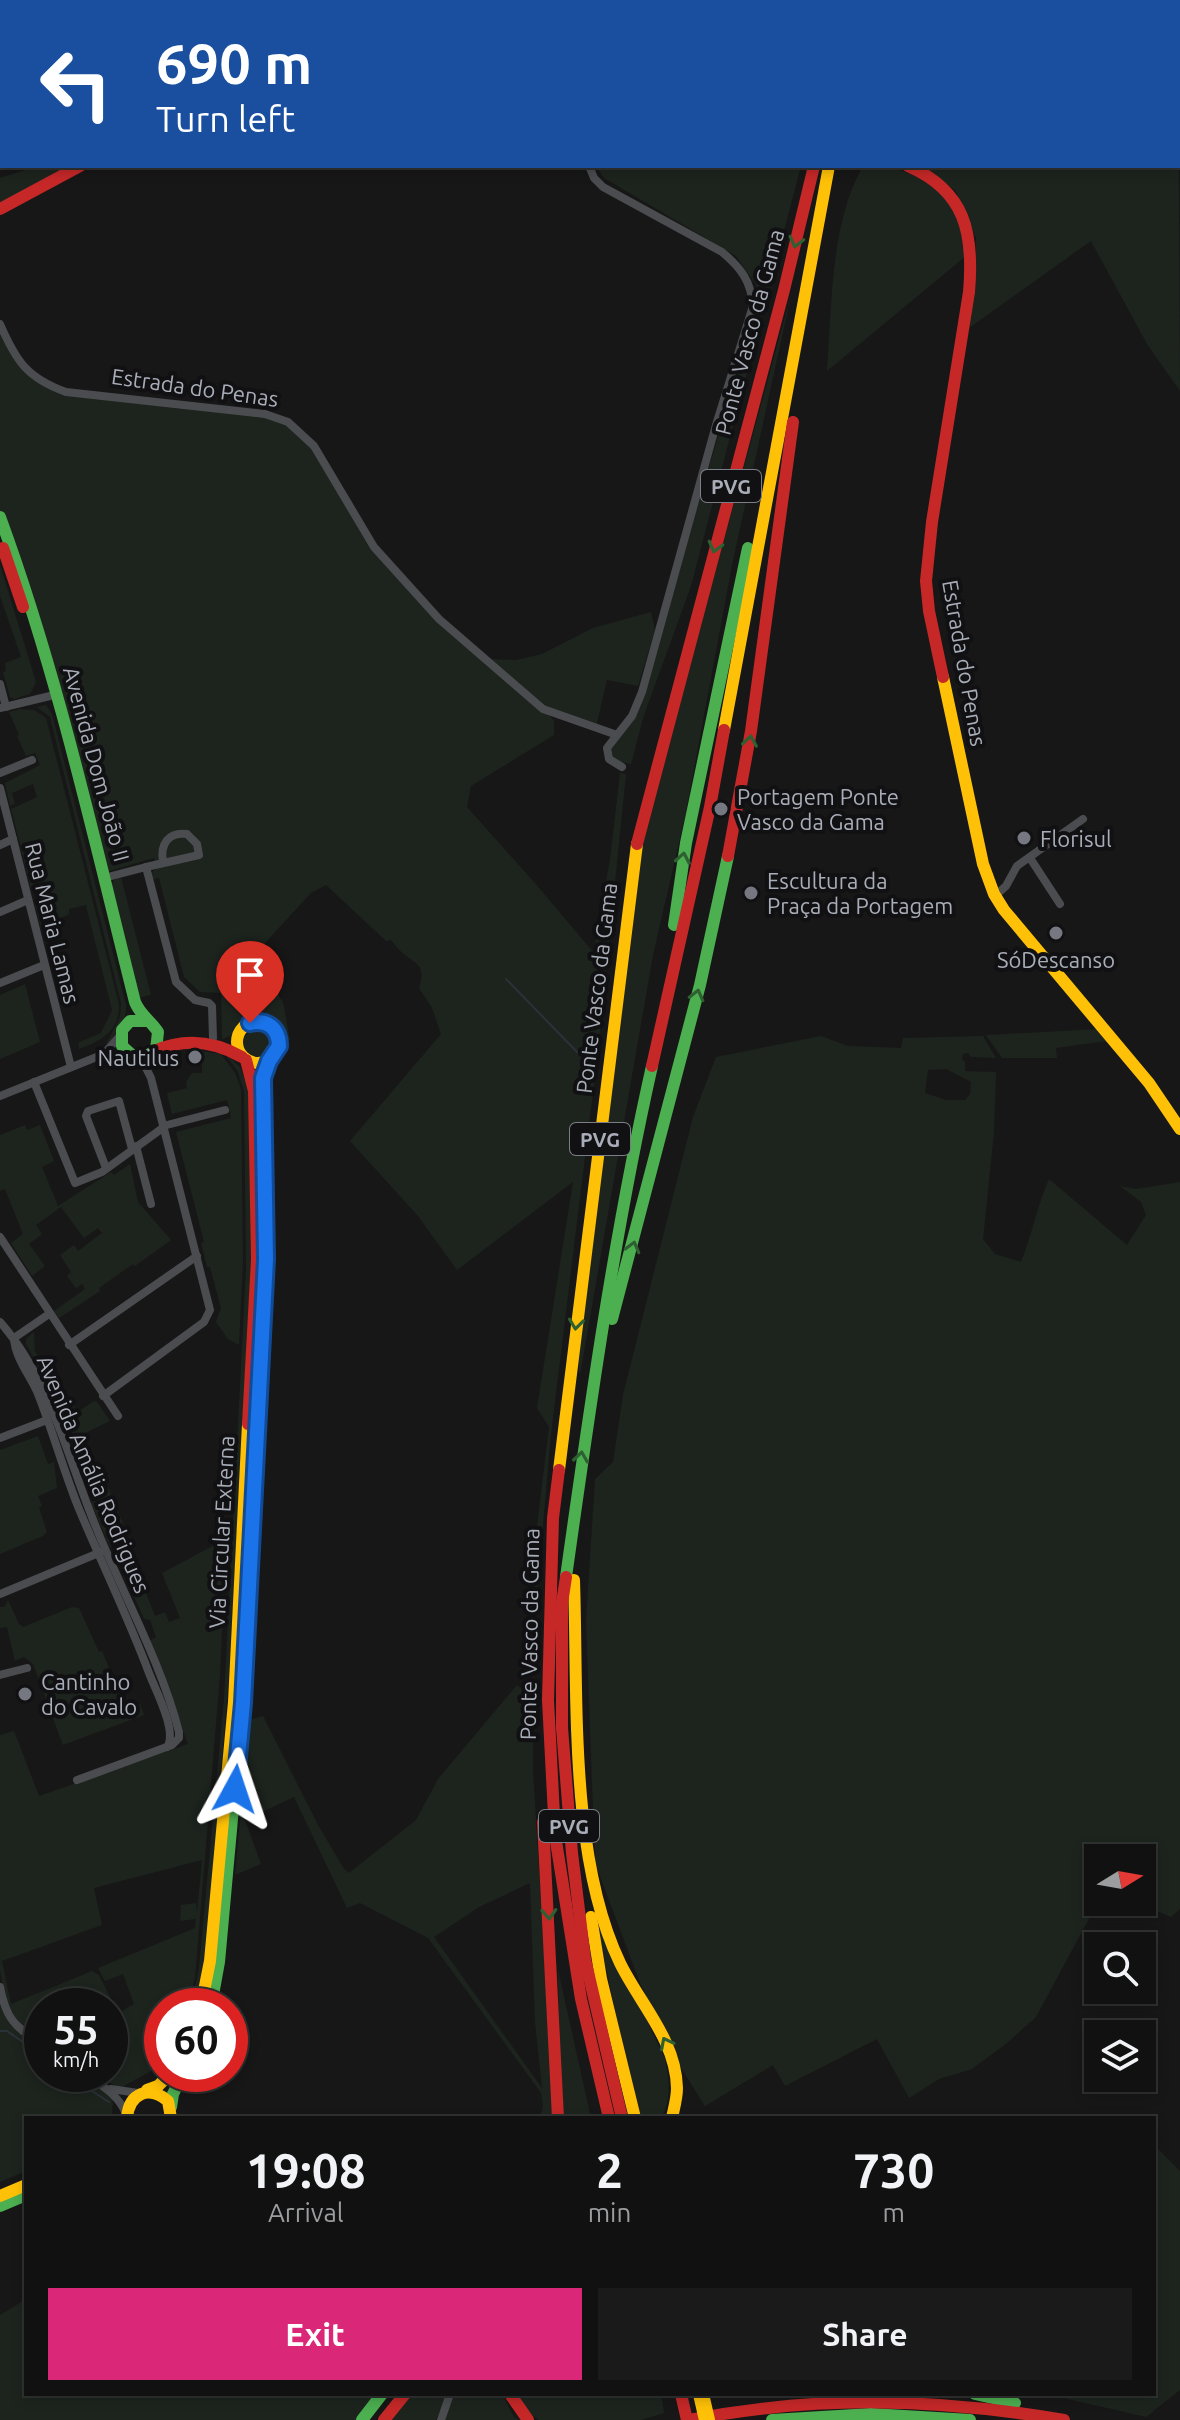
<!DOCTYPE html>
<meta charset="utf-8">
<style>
:root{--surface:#111;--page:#1a1a1a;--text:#f1f3f6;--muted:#9c9d9f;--line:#303131;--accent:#db2777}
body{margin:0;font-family:Ubuntu,sans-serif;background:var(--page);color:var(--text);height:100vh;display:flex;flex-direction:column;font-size:30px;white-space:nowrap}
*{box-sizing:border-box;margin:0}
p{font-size:26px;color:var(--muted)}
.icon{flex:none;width:44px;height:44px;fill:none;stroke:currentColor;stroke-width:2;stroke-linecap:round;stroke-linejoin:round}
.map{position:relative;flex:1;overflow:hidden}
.drawer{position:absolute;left:24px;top:2116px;width:1132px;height:280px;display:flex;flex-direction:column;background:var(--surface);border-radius:0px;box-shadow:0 4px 12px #0003,0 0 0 2px var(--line)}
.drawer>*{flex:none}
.banner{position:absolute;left:0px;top:0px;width:1180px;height:168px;box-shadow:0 4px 12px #0003,0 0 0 2px var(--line);background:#1a4fa0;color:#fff;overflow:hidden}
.needle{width:52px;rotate:79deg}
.fabs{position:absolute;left:1084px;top:1844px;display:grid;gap:16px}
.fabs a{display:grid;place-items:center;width:72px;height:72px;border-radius:0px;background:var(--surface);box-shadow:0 4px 12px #0003,0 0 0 2px var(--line);font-size:40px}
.speed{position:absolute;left:24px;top:1988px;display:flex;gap:16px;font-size:40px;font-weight:700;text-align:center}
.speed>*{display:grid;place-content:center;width:104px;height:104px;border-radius:50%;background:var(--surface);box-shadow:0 4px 12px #0003,0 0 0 2px var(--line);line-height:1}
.speed small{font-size:20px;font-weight:400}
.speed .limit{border:12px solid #d22;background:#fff;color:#111}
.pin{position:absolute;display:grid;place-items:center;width:68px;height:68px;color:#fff;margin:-82px -34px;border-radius:50% 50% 50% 0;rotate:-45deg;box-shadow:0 0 8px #0007}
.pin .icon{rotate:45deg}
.me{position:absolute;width:88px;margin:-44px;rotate:5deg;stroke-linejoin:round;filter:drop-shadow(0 0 6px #0008)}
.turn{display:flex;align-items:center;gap:28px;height:168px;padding:0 24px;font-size:36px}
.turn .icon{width:104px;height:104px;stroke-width:2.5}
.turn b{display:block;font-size:56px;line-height:68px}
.eta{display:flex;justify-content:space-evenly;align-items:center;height:136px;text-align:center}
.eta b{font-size:48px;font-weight:700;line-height:56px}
.button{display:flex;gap:16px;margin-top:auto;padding:16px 24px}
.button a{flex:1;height:92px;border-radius:0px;background:var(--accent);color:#fff;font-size:32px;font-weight:700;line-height:92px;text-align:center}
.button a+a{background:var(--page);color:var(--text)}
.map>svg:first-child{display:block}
</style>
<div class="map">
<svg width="1180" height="2420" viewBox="0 0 1180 2420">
<rect width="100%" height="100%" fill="#171717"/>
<g fill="#1d241e" fill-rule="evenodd">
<polygon points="1178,34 1180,391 1147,344 1091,241 969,328 974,284 976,238 955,190 920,166 1178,166"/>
<polygon points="38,166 71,166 0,203 0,178"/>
<polygon points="596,166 801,166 691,586 643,718 631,764 614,761 610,751 634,718 754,317 756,285 736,256 604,178"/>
<path d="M 863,166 C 922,166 962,193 967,255 L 827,371 C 832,307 830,223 863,166 Z"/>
<polygon points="792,291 733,560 686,812 653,955 580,1375 578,1363 642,841"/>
<path d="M 0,320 L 27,371 L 66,392 L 265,414 L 302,433 L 374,547 L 439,619 L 487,659 L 516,660 L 542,654 L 593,628 L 651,612 L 655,630 L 638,686 L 607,680 L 596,727 L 545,710 L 554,721 L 554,735 L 471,786 L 467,807 L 534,882 L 594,953 L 610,859 L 620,773 L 626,774 L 598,1051 L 551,1434 L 535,1615 L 535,1543 L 549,1427 L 537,1408 L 573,1182 L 457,1270 L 418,1216 L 350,1141 L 441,1034 L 432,1008 L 419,988 C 425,967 420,966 405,955 C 400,951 395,945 391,940 L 386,941 L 326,885 L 311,893 L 265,943 L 266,977 L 283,1002 L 290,1040 L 279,1040 C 268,1001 241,1034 222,1039 L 221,993 L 200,992 L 184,977 L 159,878 L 153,879 L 152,873 L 156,868 L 154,858 L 106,872 L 0,512 Z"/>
<polygon points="0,565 36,682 30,694 14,699 10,697 3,672 6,671 5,663 21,657 0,596"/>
<path d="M 46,705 L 52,714 L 126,1005 C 127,1023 115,1036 104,1048 L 120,1017 L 121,1003 L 50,717 L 37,707 Z"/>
<path d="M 20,709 L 34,710 L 46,718 L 119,1004 C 120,1031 101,1041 79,1049 L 79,1042 L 101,1033 L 112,1010 L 86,905 L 69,909 L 69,914 L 41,928 L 35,905 L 51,899 L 46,887 L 32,892 L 11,809 L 37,797 L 33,784 L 12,793 L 15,804 L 10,806 L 5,783 L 40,765 L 35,753 L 26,756 L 17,736 L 19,735 L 9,712 Z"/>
<polygon points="121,877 151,995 138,998 110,887 114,880"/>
<polygon points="25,984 40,1042 0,1059 0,995"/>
<circle cx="258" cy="1044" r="15"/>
<polygon points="1099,1029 1107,1041 1056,1048 1057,1058 1002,1058 986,1035"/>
<path d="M 821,1036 L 848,1046 L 901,1048 L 903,1038 L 983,1036 L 996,1058 L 971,1057 L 968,1053 L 963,1054 L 962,1059 L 965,1062 L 965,1071 L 996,1072 L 994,1132 L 983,1239 L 995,1254 L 1021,1262 C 1032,1235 1037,1206 1049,1179 L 1127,1245 L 1146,1215 L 1141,1202 L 1120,1186 L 1136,1189 L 1180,1182 L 1180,1909 L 1171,1917 L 1136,1902 L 1142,1902 L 1142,1858 L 1098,1858 L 1098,1902 L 1036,2017 L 1007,2043 L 972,2069 L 939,2079 L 909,2098 L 877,2039 L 785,2086 L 773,2065 L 705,2106 L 681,2068 L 640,1983 L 595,1863 L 586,1622 L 595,1479 L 613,1462 L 623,1395 L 693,1117 L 716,1057 ZM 946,1069 L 971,1082 L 970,1094 L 965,1100 L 946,1100 L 925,1093 L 928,1070 Z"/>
<polygon points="202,1051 221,1054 235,1073 241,1089 243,1261 239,1345 228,1339 216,1322 221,1308 210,1267 207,1267 201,1243 204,1242 176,1132 231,1118 227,1100 172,1114 167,1093 187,1088 186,1082 192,1073 202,1073"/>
<polygon points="223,1051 240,1067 250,1092 252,1247 230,1664 205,1968 197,2006 191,2006 199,1968 224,1699 246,1268 244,1092 238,1072"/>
<polygon points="25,1125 27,1130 40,1125 54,1161 42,1167 58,1206 111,1172 114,1175 130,1164 138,1202 171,1240 135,1266 133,1264 99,1288 100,1291 59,1318 54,1311 85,1289 82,1284 76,1288 67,1276 71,1272 60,1255 74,1245 78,1251 102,1233 98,1228 84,1238 61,1207 36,1225 42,1234 29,1244 45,1266 32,1276 11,1243 23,1234 5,1189 0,1191 0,1135"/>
<polygon points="34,1332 35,1352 78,1412 94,1401 97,1402 110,1421 69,1441 51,1389 26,1344 26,1339"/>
<polygon points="38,1436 48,1464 54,1462 57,1488 38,1496 42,1506 39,1508 47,1532 43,1536 0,1554 0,1450"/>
<polygon points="108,1487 129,1538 110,1547 91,1503 99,1499 96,1492"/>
<path d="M 226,1539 L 220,1675 L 195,1978 L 188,2006 L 180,2006 L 178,2001 L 162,2006 L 161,2066 L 120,2088 L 93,2074 L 110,2074 L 110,2006 L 42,2006 L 42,2042 L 15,2021 L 7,2006 L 0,1971 L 0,1735 L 14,1731 L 39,1796 L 188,1744 L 149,1641 L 156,1637 L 150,1620 L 144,1619 L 131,1589 L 142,1583 L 155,1616 L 165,1612 L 169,1622 L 180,1618 L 162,1573 ZM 202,1860 L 197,1912 L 196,1903 L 181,1905 L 180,1921 L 196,1919 L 195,1928 L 98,1968 L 105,1981 L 123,1974 L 134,2004 L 118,2013 L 99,1975 L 92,1971 L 11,2004 L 2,1961 L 102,1925 L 94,1888 Z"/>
<polygon points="8,1600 19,1624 23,1627 72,1607 79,1608 99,1652 102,1651 126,1709 140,1704 144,1715 63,1745 33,1664 24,1657 15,1661 7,1627 0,1628 0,1607 4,1607"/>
<path d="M 517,1685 L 533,1697 L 533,1771 L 552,2083 L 552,2118 L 540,2118 L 543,2105 L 541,2093 L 428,1938 L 360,1903 L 347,1908 L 294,1797 L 245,1820 L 261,1864 L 235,1875 L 249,1720 L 263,1716 L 318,1825 L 344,1869 L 349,1873 L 416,1820 L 438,1779 ZM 530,1883 L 535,2022 L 542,2088 L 434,1937 L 479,1907 Z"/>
<path d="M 593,1907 L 665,2059 C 669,2079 672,2099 661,2118 L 638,2118 Z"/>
<polygon points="558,1970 591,2118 561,2118"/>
<polygon points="0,2003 10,2025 42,2048 42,2074 79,2074 113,2095 112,2118 26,2118 26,2171 0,2182"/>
<polygon points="1154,2145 1180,2171 1180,2390 1146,2417 1046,2394 1154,2394"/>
<polygon points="26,2299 26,2394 375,2394 356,2420 0,2420 0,2315"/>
<polygon points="409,2394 447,2394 436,2420 390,2420"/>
<polygon points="454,2394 502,2394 514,2417 519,2420 443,2420"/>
<polygon points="514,2394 661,2394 664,2413 641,2420 539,2420 526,2411"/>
</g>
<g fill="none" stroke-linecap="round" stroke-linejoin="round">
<g stroke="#2a3239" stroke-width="2">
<polyline points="506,979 580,1055"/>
<polyline points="0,2031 7,2031 42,2055"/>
<polyline points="70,2077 109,2102"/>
</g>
<g stroke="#4b4c50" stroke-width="8">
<polyline points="41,0 42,2"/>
<polyline points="0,51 2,51"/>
<polyline points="0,101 2,100"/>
<polyline points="0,137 2,136"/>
<polyline points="0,151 2,151"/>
<path d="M 589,166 L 594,178 L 603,187 L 722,252 C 741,268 751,281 753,306 L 716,425 L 642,692 L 632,716 L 607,748 L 609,759 L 622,767"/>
<path d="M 0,324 C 16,361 27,378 66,392 L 265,414 L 288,422 L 314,446 L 374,547 L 439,619 L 543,709 L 617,735"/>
<polyline points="0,684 6,707"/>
<polyline points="0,708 50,696"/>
<polyline points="0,773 32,760"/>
<polyline points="0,788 71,1067"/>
<polyline points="0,845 13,839"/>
<polyline points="1030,858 1060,904"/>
<path d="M 146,867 L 199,855 L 197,844 L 187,834 C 168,832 160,844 163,862"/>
<polyline points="104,878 146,867 176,982 195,1000 209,1003 212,1006 213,1038"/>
<polyline points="995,896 1006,886 1017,866 1083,819"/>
<polyline points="0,912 28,900"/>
<polyline points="0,983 44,965"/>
<polyline points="34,1082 75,1183 102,1172 164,1127"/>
<polyline points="0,1096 104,1054 120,1036"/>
<polyline points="163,1126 225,1110"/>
<polyline points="136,1146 151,1204"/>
<polyline points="106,1168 86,1116 88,1111 119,1101 132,1149"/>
<polyline points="0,1237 118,1416"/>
<path d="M 0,1322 C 52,1381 68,1461 98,1532 C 125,1598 161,1663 179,1732 L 179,1738 L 172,1745 L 77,1780"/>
<polyline points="14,1338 49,1314"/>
<path d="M 14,1339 C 16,1360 30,1375 38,1394 C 53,1432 64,1472 79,1509 C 102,1564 128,1617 149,1673 C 155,1689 178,1732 167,1747"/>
<polyline points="69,1345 197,1256"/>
<polyline points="103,1396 204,1322 210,1310 151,1078 146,1068 133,1057"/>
<polyline points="0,1438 47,1420"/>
<polyline points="0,1594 101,1552"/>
<polyline points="0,1675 27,1668"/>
<path d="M 0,1987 C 6,2020 15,2026 42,2045"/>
<path d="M 85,2074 C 101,2085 119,2095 126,2114"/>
<polyline points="111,2089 138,2093"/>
<polyline points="441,2420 450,2394"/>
</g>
<g stroke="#4caf50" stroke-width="12">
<polyline points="861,0 861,2"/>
<path d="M 0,517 C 58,675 94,839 135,1002 C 140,1015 151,1021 158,1032 L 156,1050 L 145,1057 L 134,1057 L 122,1046 L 122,1030 L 130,1021 L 148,1021"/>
<polyline points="674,925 686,843 748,548"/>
<polyline points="612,1319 700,985 728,856"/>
<polyline points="263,1322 266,1259 263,1078 269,1061"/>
<path d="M 566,1577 C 590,1406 614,1235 652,1066"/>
<polyline points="211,2006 219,1962 244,1687"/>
<polyline points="171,2107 173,2094 183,2074"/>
<polyline points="0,2206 26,2195"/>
<polyline points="975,2394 1015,2403"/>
<polyline points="362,2420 382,2394"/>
<polyline points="772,2420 871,2414 970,2420"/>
</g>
<g stroke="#ffc107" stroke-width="12">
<polyline points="848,2 849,0"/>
<polyline points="943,677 983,864 994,894 1004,910 1149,1083 1180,1129"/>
<polyline points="724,730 829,166"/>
<circle cx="258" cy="1042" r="21"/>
<polyline points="559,1470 637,844"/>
<path d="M 574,1580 C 578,1697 569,1857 620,1963 C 640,2004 676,2040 677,2088 C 677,2098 674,2108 672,2118"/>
<polyline points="244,1687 263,1322"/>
<polyline points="591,1917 601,1979 635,2118"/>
<polyline points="201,2006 210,1961 234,1702 248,1424"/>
<polyline points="147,2090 158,2086 170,2074"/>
<path d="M 127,2118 C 129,2093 149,2085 168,2101 L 171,2118"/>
<polyline points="0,2196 26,2185"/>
</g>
<g stroke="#c62828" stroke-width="12">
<path d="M 908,166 C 966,191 974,234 969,292 L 932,522 L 926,581 L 929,611 L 943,677"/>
<polyline points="0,209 80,166"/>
<polyline points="3,548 23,607"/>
<polyline points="637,844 784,290 814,166"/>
<polyline points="728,856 751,731 793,422"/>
<path d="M 154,1051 C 184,1038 214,1041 242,1057"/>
<polyline points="246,1060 254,1091 257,1259 248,1424"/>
<polyline points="652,1066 710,807 724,730"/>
<polyline points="559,1470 553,1518 548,1700 555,1835 581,1999 609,2118"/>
<polyline points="566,1577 562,1603 562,1728 572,1853 585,1959 622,2118"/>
<polyline points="543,1822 558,2118"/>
<polyline points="510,2394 528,2420"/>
<polyline points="681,2394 687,2420"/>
<polyline points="384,2420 405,2394"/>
<path d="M 689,2420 C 818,2395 935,2398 1064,2420"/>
</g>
<polyline stroke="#ffc107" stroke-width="16" points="701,2394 707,2420"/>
</g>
<defs><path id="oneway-chevron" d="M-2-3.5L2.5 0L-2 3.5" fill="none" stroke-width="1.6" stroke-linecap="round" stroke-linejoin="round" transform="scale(2)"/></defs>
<g stroke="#2e6032">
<use href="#oneway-chevron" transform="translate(796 242) rotate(104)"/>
<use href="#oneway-chevron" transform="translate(715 547) rotate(105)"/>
<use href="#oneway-chevron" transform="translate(750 741) rotate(-81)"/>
<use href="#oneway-chevron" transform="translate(683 858) rotate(-80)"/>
<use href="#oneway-chevron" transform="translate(697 995) rotate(-76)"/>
<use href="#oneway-chevron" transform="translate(633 1247) rotate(-75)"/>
<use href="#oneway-chevron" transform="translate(576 1324) rotate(97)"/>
<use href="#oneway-chevron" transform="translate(581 1457) rotate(-82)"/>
<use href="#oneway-chevron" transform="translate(549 1914) rotate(87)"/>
<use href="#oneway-chevron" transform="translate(666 2043) rotate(-117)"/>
</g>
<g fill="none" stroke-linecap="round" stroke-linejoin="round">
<defs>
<path id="route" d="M 235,1789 L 243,1703 L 266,1259 L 263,1078 L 269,1061 L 279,1046 C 279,1028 267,1019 250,1023"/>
</defs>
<use href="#route" stroke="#114b97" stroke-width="20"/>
<use href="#route" stroke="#1a73e8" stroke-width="14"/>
</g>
<g fill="#757880" stroke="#111113" stroke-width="3">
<circle cx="721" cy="809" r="8"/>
<circle cx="1024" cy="838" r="8"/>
<circle cx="751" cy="893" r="8"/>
<circle cx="1056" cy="933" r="8"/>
<circle cx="195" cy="1057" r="8"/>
<circle cx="25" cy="1694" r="8"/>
</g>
<g text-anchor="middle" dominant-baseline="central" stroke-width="8" stroke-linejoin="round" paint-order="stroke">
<g fill="#111113" stroke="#7b7e86" stroke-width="2">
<rect x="701" y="470" width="60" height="32" rx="6"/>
<rect x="570" y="1123" width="60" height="32" rx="6"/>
<rect x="539" y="1810" width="60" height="32" rx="6"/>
</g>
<g font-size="20" font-weight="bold" fill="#a8adb8">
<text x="731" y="486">PVG</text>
<text x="600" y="1139">PVG</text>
<text x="569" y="1826">PVG</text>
</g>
<g font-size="22" fill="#a8adb8" stroke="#111113">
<text transform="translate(749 332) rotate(-75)">Ponte Vasco da Gama</text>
<text transform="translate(195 387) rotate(8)">Estrada do Penas</text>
<text transform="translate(965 663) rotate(80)">Estrada do Penas</text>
<text transform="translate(97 764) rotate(75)">Avenida Dom João II</text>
<text transform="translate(53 923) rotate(76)">Rua Maria Lamas</text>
<text transform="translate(596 988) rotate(-83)">Ponte Vasco da Gama</text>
<text transform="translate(94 1474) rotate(67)">Avenida Amália Rodrigues</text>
<text transform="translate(221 1532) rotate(-87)">Via Circular Externa</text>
<text transform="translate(529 1634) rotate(-89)">Ponte Vasco da Gama</text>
</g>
<g font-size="22" fill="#a8adb8" stroke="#111113" text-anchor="start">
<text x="737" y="796">Portagem Ponte<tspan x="737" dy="25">Vasco da Gama</tspan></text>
<text x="1040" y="838">Florisul</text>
<text x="767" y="880">Escultura da<tspan x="767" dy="25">Praça da Portagem</tspan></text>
<text x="1056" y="959" text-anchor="middle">SóDescanso</text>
<text x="179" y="1057" text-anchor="end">Nautilus</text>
<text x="41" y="1681">Cantinho<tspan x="41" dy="25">do Cavalo</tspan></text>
</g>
</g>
</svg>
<div class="fabs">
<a><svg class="needle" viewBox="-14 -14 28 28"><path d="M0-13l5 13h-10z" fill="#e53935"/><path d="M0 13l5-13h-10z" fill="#9c9d9f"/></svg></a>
<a><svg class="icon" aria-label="search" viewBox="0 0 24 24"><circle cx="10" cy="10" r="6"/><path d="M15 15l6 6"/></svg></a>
<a><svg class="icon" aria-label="layers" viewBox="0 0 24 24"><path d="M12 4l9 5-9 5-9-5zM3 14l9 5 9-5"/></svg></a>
</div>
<div class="speed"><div>55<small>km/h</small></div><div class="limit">60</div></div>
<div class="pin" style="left:250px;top:1023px;background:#d93025"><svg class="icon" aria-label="arrive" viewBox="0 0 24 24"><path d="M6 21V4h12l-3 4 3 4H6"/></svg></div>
<svg class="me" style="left:235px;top:1789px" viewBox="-20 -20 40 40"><path d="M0-17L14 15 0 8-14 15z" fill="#1a73e8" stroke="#fff" stroke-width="4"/></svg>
<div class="banner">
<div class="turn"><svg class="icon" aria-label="left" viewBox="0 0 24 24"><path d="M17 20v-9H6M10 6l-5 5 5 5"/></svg><div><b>690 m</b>Turn left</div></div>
</div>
<section class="drawer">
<div class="eta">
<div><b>19:08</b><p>Arrival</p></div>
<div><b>2</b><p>min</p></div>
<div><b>730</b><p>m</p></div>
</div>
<div class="button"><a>Exit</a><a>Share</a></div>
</section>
</div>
